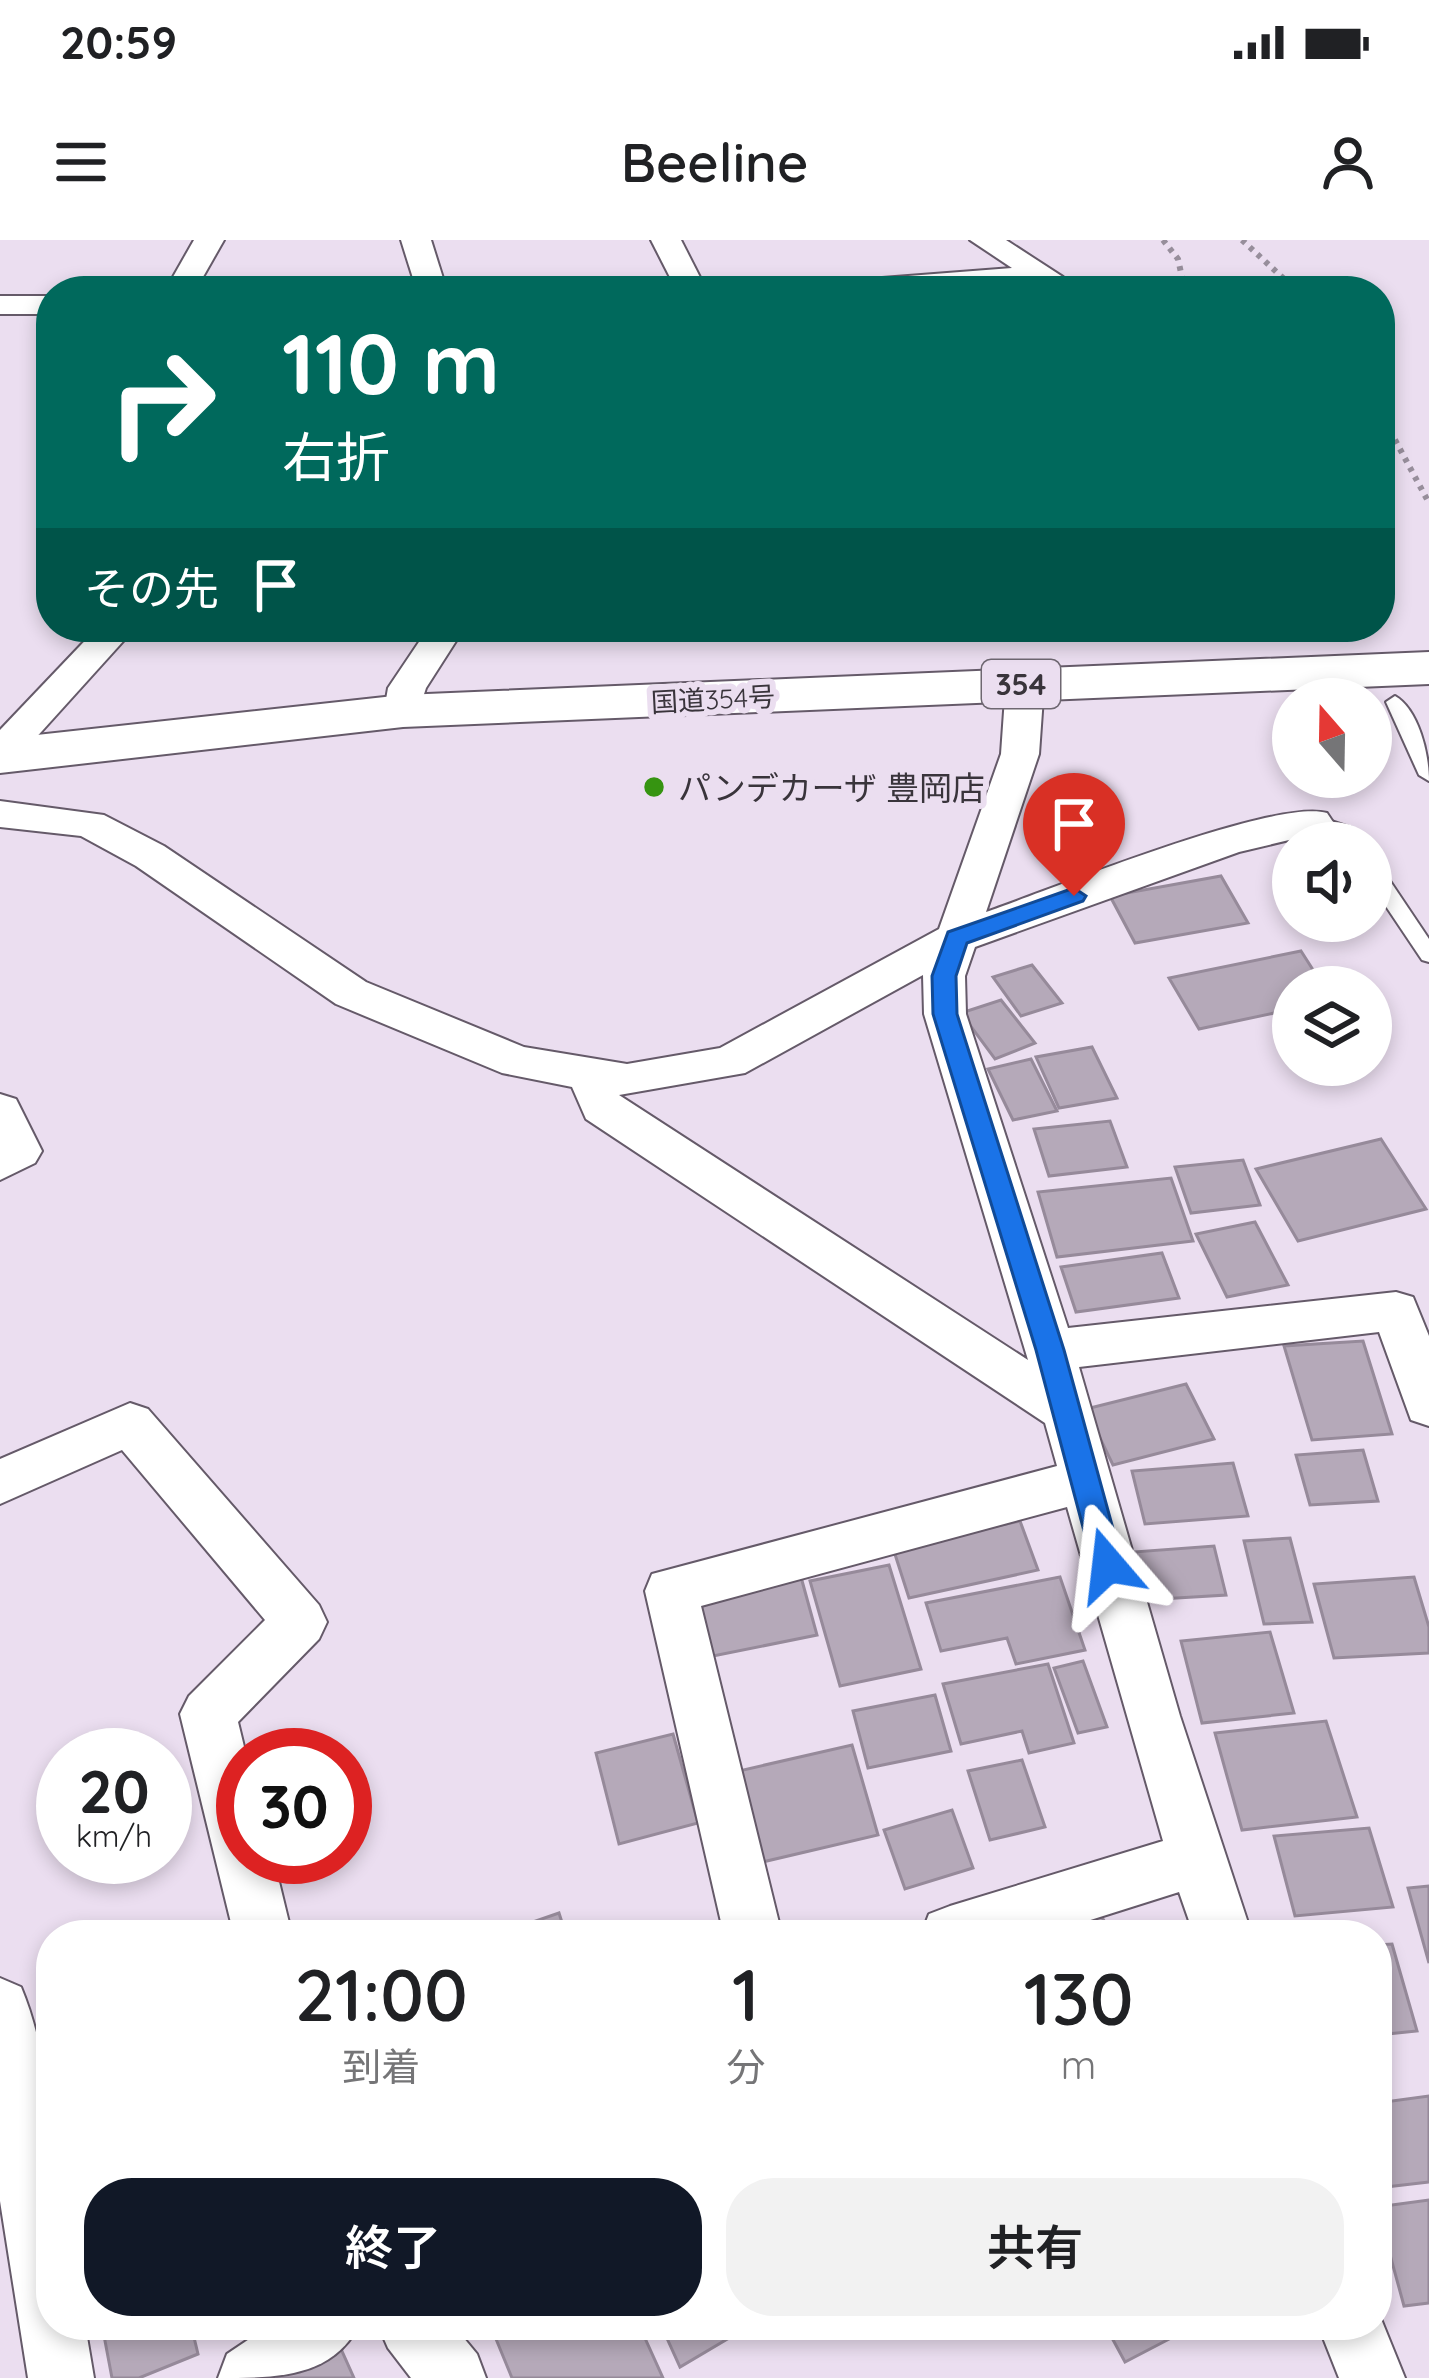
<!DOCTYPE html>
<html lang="ja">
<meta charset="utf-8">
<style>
:root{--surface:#fff;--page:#f2f2f2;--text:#202124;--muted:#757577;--accent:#111827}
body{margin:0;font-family:Quicksand,"Noto Sans JP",sans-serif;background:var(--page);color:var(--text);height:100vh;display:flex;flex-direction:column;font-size:45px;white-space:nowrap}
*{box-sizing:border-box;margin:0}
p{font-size:39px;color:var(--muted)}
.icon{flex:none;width:66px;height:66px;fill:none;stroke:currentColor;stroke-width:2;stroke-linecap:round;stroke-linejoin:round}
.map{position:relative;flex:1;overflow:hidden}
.sheet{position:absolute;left:36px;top:1680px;width:1356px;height:420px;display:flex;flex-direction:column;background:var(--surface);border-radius:48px;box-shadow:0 6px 18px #0003}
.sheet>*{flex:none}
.banner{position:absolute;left:36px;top:36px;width:1359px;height:366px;border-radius:48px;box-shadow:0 6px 18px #0003;background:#00695c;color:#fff;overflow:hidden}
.needle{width:78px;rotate:340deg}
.buttons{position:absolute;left:1272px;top:438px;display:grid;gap:24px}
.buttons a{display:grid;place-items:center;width:120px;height:120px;border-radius:50%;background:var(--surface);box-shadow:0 6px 18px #0003;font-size:60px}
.speed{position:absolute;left:36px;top:1488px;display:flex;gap:24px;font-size:60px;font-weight:700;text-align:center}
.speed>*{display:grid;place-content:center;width:156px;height:156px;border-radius:50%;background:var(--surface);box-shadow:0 6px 18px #0003;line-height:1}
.speed small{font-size:30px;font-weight:400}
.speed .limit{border:18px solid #d22;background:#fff;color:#111}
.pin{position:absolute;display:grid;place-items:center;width:102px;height:102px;color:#fff;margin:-123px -51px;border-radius:50% 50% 50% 0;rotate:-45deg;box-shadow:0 0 12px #0007}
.pin .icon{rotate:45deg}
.me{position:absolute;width:132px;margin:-66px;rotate:343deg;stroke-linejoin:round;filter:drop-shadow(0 0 9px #0008)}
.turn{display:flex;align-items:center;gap:42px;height:252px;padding:0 48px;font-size:54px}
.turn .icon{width:156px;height:156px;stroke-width:2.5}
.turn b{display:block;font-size:84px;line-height:102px}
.then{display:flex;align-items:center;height:114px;padding:0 48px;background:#0003;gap:24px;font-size:45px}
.eta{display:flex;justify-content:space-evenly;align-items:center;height:204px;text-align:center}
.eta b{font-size:72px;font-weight:600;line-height:84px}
.action{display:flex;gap:24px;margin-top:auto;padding:24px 48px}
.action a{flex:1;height:138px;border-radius:48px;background:var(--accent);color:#fff;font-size:48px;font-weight:600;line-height:138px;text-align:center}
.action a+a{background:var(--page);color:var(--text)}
.status{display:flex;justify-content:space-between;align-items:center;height:84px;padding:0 60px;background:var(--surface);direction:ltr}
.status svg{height:33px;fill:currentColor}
header{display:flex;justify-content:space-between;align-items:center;height:156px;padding:0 48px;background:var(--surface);font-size:54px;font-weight:600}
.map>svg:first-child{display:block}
</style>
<div class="status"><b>20:59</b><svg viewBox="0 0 49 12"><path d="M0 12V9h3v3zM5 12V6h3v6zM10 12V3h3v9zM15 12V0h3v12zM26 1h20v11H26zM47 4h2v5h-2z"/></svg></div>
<header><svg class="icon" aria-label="menu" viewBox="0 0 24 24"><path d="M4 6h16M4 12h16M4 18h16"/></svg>Beeline<svg class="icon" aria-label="person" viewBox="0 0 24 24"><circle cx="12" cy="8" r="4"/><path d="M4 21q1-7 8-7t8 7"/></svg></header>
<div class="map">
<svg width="1429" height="2138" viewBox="0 0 1429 2138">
<rect width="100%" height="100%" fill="#ebdef0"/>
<g fill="#b5a9b9" stroke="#968a9a" stroke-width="3">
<polygon points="1221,636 1248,683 1135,703 1110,656"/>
<polygon points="1301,711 1324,747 1293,747 1293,769 1199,789 1169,738"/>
<polygon points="1032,725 1062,763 1021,776 993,737"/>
<polygon points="1001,760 1035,803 995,819 961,773"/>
<polygon points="1092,807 1117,858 1059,868 1036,817"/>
<polygon points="1031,819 1057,871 1013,880 988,829"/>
<polygon points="1110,881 1127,927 1049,936 1034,889"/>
<polygon points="1381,899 1426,969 1298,1001 1256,929"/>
<polygon points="1243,920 1260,965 1191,973 1175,927"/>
<polygon points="1171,938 1193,1001 1057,1017 1038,952"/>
<polygon points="1255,982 1288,1045 1227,1057 1196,994"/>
<polygon points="1162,1013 1179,1058 1076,1072 1061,1027"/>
<polygon points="1363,1101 1392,1194 1312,1200 1284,1106"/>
<polygon points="1186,1144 1214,1199 1113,1225 1086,1169"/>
<polygon points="1363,1210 1378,1261 1310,1265 1296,1215"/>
<polygon points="1233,1223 1248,1276 1145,1284 1132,1231"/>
<polygon points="1020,1281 1038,1330 909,1358 893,1308"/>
<polygon points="1290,1298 1312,1382 1264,1384 1244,1301"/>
<polygon points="1214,1306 1226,1355 1144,1360 1133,1312"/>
<polygon points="889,1325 921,1429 840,1446 810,1341"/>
<polygon points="801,1337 817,1395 703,1418 688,1360"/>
<polygon points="1060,1337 1085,1410 1016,1424 1007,1398 941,1411 926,1363"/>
<polygon points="1414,1337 1429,1387 1429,1413 1334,1418 1314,1344"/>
<polygon points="1270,1392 1294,1473 1202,1483 1181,1401"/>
<polygon points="1083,1421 1107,1487 1078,1493 1054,1428"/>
<polygon points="1048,1424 1074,1503 1029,1513 1022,1491 961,1504 943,1444"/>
<polygon points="935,1455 951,1511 868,1528 853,1471"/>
<polygon points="1326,1481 1357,1577 1242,1590 1215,1493"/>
<polygon points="673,1494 698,1583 619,1604 596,1513"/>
<polygon points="852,1505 878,1595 754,1624 730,1533"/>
<polygon points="1022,1520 1045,1587 990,1600 968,1531"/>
<polygon points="952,1570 973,1628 905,1649 884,1590"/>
<polygon points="1369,1588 1393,1667 1295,1676 1274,1596"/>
<polygon points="1429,1646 1429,1723 1408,1648"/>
<polygon points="1098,1671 1113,1695 1056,1695"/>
<polygon points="559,1673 566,1695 495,1695"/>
<polygon points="1392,1704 1417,1791 1377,1795 1377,1705"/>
<polygon points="1429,1856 1429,1942 1377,1948 1377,1863"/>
<polygon points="1429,1960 1429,2063 1404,2066 1377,1967"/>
<polygon points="102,2085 191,2085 198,2114 139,2138 112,2138"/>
<polygon points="520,2085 639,2085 663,2138 512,2138 496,2099"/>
<polygon points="661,2085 751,2085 680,2127"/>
<polygon points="1105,2085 1196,2085 1125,2122"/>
<polygon points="337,2100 354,2138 278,2138"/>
</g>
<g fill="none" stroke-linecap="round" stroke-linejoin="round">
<defs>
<g id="service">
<path d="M 1395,456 C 1419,470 1429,515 1429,541 L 1419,535 L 1386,462 Z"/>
<polygon points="1313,575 1352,588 1363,603 1342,603 1338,598 1306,587 1303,582"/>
<polygon points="1371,621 1378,623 1429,699 1429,722 1422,720 1371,644"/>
</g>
<g id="minor">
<polygon points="194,0 224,0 195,51 165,51"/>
<polygon points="401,0 431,0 447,51 417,51"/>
<polygon points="651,0 681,0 707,51 677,51"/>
<polygon points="970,0 1006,0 1063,37 1048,46 815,51 830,42 1012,28"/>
<rect x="0" y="56" width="51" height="18"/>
<polygon points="98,387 136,387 14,522 0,525 0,490"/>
<polygon points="429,387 465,387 426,448 416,479 390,479 384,471 388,448"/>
<path d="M 1025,431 L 1038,435 L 1044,443 L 1039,514 L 986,672 C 1050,650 1274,558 1327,573 L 1333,582 L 1327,591 L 1239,612 L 975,707 L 965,736 L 966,774 L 1068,1088 L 1396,1052 L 1413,1057 L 1429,1096 L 1429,1186 L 1411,1180 L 1379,1092 L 1079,1127 L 1180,1476 L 1252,1695 L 1194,1695 L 1179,1652 L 1043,1695 L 921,1695 L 929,1674 L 950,1666 L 1163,1601 L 1067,1267 L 701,1366 L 782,1695 L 724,1695 L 645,1351 L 652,1334 L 1057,1226 L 1045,1183 L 586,879 L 572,847 L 502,833 L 336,764 L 136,626 L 81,596 L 0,587 L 0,561 L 104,575 L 164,606 L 366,742 L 524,807 L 627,824 L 720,808 L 939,689 L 1001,514 L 1006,443 L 1012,435 ZM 923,735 L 924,774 L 1028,1120 L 619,855 L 745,833 Z"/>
<polygon points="0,854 16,859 42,911 35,923 0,940"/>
<polygon points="130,1163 148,1169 319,1365 327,1382 319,1399 238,1482 246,1515 243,1617 273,1617 292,1695 234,1695 180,1474 189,1456 265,1380 122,1210 0,1264 0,1219"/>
<path d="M 0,1738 L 21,1747 C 63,1847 51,1978 51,2085 L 85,2085 L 94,2138 L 28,2138 L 0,1961 Z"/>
<polygon points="1377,2069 1405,2138 1339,2138 1318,2085 1377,2085"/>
<path d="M 270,2085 L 359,2085 C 332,2138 276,2138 218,2138 L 227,2114 Z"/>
<polygon points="378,2085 453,2085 477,2114 486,2138 411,2138 388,2108"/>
</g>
<polygon id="trunk" points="1429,412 1429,444 403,487 0,533 0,499 403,455"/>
</defs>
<use href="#service" stroke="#655a69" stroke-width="4"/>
<use href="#minor" stroke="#655a69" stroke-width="4"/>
<use href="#trunk" stroke="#655a69" stroke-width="4"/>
<g stroke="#978e9b" stroke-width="6" stroke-dasharray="4.5 6" stroke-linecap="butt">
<polyline points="1163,0 1178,19 1185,51"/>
<polyline points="1242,0 1297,51"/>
<polyline points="1380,172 1429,263"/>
</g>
<use href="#service" fill="#fff" fill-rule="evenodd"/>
<use href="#minor" fill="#fff" fill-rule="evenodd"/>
<use href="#trunk" fill="#fff" fill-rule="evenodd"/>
</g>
<polygon fill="#1a73e8" stroke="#114b97" stroke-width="3" points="1074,648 1086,656 1083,661 967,703 956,736 957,774 1064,1110 1123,1325 1118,1334 1108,1338 1097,1334 1093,1325 1036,1110 933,774 932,736 948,692"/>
<circle fill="#369411" stroke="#ebdef0" stroke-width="4.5" cx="654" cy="547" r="12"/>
<g text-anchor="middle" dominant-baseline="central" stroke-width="12" stroke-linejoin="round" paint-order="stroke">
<g font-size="27" fill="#39343b" stroke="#ebdef0">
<text transform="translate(713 459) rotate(-3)">国道354号</text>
</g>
<rect fill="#ebdef0" stroke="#6e6771" stroke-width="3" x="982" y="420" width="78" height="48" rx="9"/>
<g font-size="30" font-weight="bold" fill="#39343b">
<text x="1021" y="444">354</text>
</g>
<g font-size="33" fill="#39343b" stroke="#ebdef0" text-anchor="start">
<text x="678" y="547">パンデカーザ 豊岡店</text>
</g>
</g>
</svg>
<div class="buttons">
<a><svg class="needle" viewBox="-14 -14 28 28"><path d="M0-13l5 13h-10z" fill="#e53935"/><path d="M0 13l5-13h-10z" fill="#757577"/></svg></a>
<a><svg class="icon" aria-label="sound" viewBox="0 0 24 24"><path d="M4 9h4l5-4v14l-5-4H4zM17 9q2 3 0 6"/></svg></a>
<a><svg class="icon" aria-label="layers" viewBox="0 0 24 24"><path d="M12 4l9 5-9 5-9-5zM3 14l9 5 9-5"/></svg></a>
</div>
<div class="speed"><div>20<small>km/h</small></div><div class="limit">30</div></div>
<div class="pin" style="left:1074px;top:656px;background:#d93025"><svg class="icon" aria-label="arrive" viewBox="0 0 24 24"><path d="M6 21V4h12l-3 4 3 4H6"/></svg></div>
<svg class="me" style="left:1108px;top:1325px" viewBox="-20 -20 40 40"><path d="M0-17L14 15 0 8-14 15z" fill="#1a73e8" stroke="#fff" stroke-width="4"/></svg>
<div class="banner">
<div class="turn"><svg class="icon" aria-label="right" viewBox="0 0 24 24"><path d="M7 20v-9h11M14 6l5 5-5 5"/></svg><div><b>110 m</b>右折</div></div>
<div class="then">その先<svg class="icon" aria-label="arrive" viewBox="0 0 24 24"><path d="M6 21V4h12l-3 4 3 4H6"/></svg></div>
</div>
<section class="sheet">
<div class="eta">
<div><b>21:00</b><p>到着</p></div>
<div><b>1</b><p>分</p></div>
<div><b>130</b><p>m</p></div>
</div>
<div class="action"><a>終了</a><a>共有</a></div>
</section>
</div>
